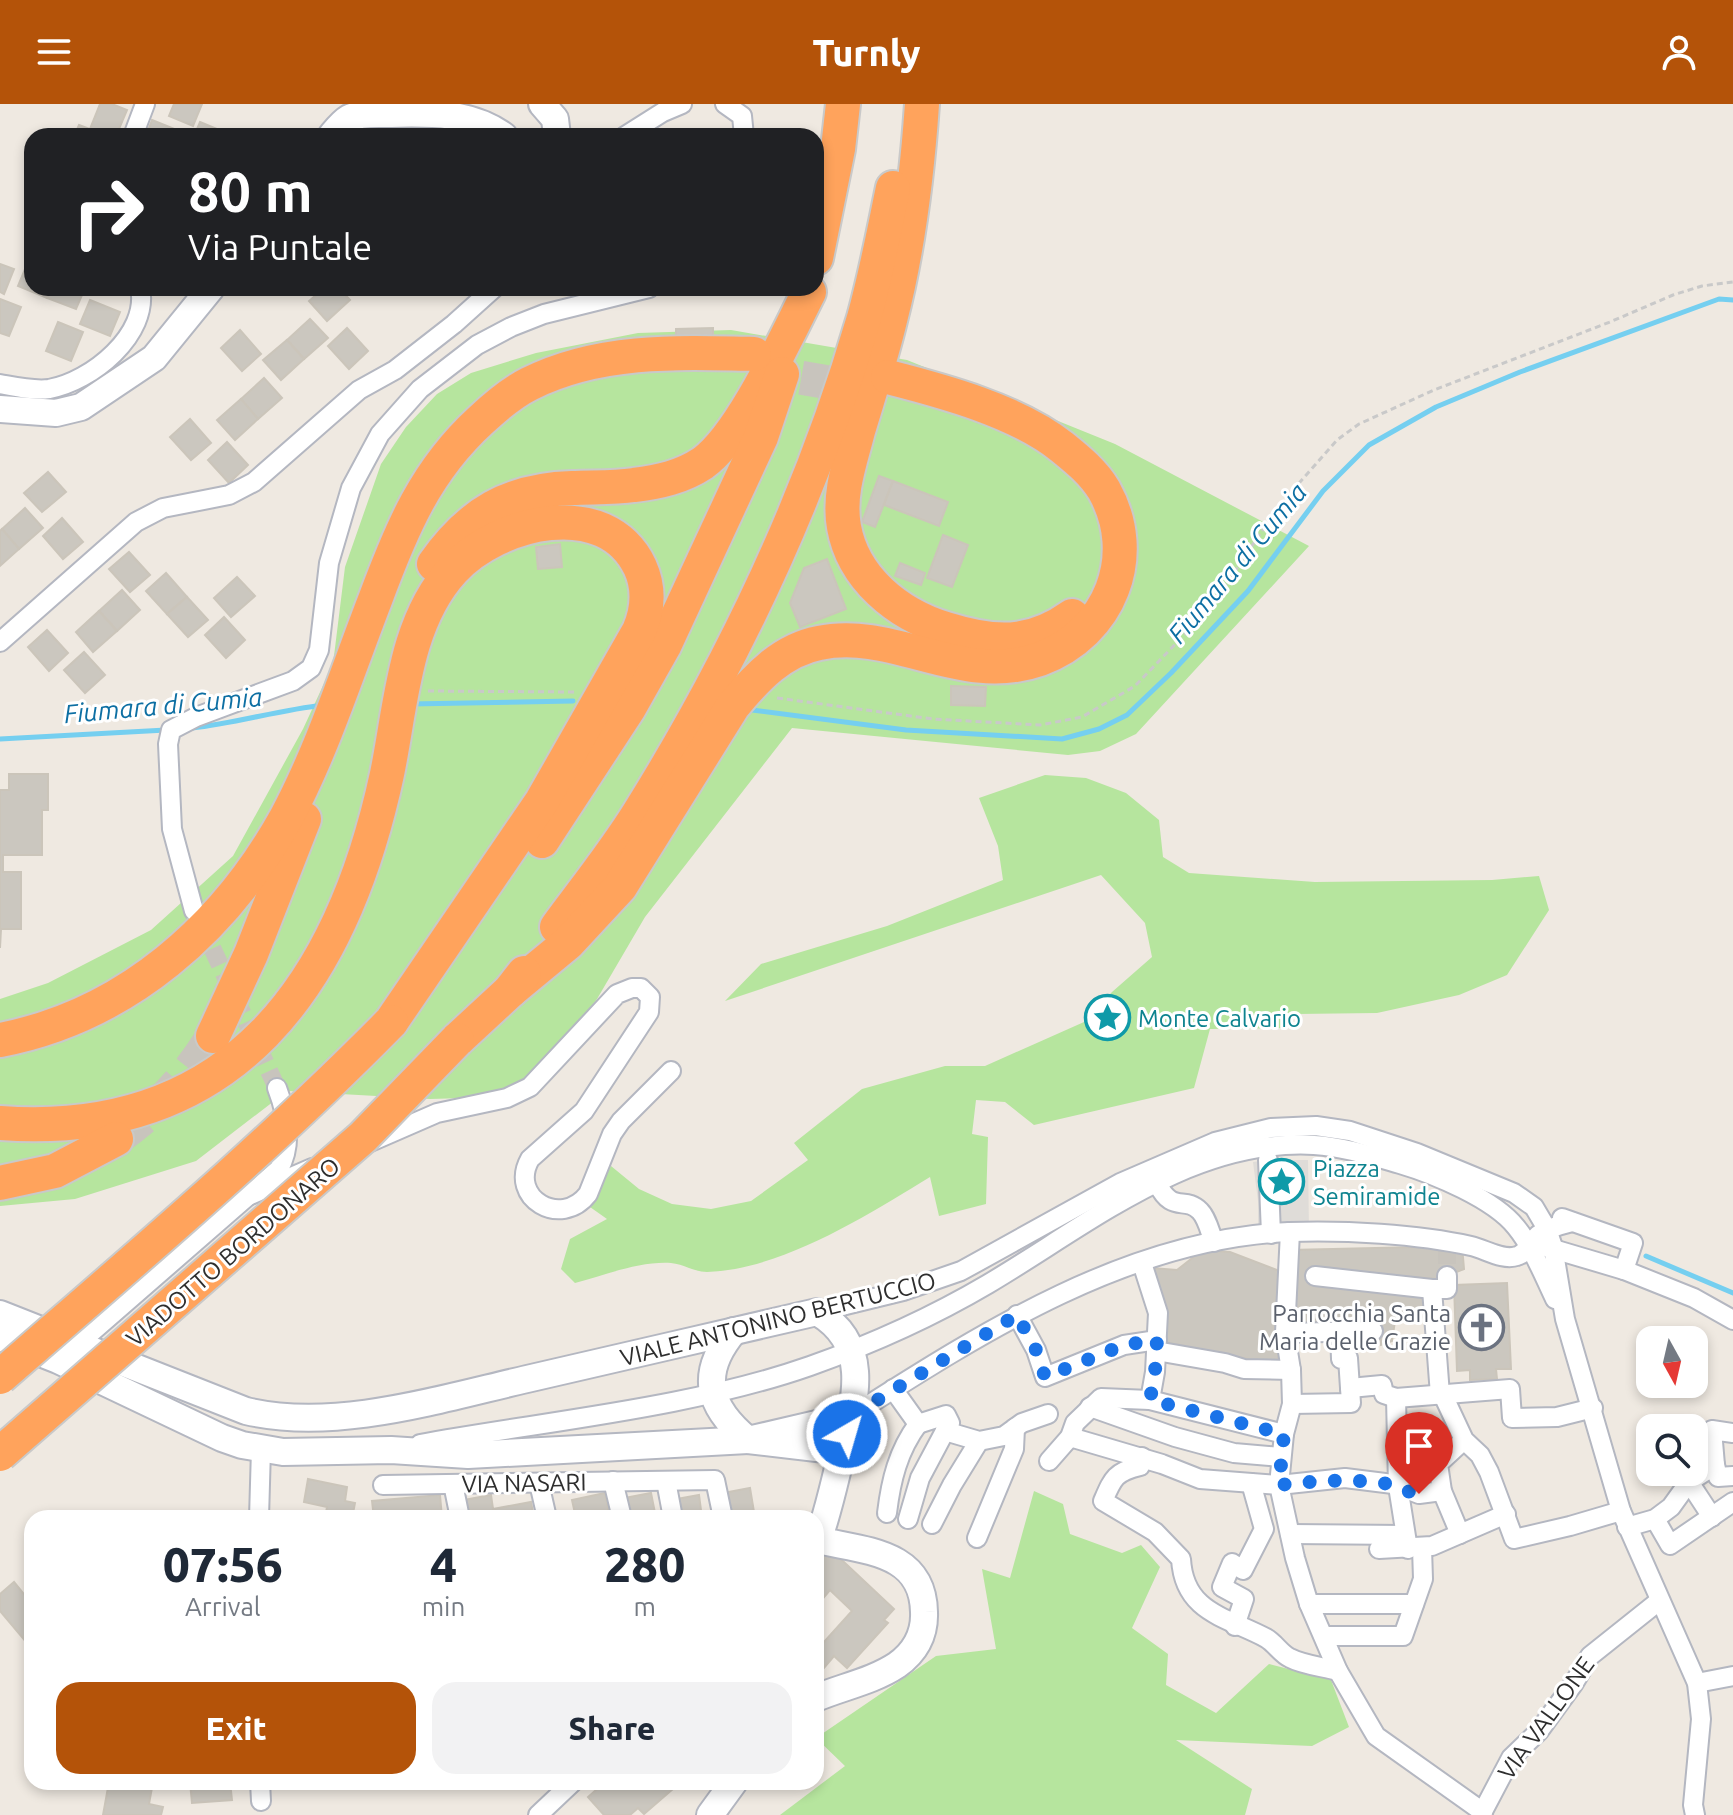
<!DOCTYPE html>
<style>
:root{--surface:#fff;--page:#f2f2f3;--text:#1f2937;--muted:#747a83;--accent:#b45309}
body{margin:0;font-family:Ubuntu,sans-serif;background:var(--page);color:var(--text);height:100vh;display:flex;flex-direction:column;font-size:30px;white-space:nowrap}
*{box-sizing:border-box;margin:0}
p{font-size:26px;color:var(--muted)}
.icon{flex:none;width:44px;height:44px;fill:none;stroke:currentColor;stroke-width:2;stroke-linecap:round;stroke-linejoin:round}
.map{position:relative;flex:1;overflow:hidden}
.drawer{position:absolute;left:24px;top:1406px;width:800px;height:280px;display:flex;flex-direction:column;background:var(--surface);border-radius:24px;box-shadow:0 4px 12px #0003}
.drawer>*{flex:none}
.banner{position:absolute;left:24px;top:24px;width:800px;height:168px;border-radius:24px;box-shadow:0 4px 12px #0003;background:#202124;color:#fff;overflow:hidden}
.needle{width:52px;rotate:172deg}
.tools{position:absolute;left:1636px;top:1222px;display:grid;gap:16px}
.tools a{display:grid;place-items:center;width:72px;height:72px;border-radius:16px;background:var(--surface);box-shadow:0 4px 12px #0003;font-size:40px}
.pin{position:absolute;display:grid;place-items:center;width:68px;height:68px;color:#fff;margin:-82px -34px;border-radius:50% 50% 50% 0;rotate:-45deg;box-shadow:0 0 8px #0007}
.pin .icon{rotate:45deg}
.me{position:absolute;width:88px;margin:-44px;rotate:38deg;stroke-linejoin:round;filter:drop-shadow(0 0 6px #0008)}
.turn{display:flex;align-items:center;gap:28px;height:168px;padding:0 32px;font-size:36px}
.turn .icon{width:104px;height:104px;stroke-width:2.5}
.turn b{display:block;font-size:56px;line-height:68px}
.eta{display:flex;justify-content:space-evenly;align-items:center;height:136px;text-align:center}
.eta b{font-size:48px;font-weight:800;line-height:56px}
.action{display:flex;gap:16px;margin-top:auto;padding:16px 32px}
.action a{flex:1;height:92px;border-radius:24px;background:var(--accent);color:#fff;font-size:32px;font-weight:800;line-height:92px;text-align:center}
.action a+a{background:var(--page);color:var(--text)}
header{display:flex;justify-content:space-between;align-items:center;height:104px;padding:0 32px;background:var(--accent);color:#fff;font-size:36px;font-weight:800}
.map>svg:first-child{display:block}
</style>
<header><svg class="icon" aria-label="menu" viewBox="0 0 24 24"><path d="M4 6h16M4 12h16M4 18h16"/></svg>Turnly<svg class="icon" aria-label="person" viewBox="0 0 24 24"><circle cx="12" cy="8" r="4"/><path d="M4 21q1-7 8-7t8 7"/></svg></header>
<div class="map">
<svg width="1733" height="1711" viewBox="0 0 1733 1711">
<rect width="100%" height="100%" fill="#efe9e1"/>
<g fill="#b6e59e">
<polygon points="731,226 907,256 1115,340 1309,442 1136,630 1100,647 1068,651 792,624 645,813 597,895 555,952 512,986 465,994 430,995 287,987 196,1057 75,1095 0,1102 0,895 48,879 151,826 233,752 303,625 333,560 345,463 381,360 406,323 437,290 471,269 536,249 638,229"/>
<path d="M 1045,671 L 1086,674 L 1126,689 L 1159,716 L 1163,753 L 1189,769 L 1315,778 L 1492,776 L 1539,772 L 1549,806 L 1507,871 L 1459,891 L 1377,909 L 1296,910 L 1288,924 L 1210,925 L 1194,984 L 1034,1021 L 1005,998 L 976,996 L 972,1030 L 988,1033 L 986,1100 L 939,1112 L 930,1073 C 868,1111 781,1166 707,1168 C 695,1168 683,1160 671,1159 C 640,1157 605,1171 575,1179 L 561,1165 L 570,1135 L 607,1115 L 590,1103 L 611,1062 L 639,1085 L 672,1100 L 711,1105 L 751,1097 L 808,1056 L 794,1039 L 862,985 L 945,962 L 985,962 L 1084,918 L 1112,888 L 1152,853 L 1145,819 L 1101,771 L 725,897 L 761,860 L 887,822 L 1003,776 L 998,742 L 979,694 Z"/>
<polygon points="1034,1387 1063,1400 1070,1430 1122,1449 1141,1441 1160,1463 1132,1524 1168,1550 1166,1581 1216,1609 1269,1560 1331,1576 1349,1623 1312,1642 1176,1636 1252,1685 1245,1711 780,1711 845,1662 816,1634 936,1552 996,1545 982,1465 1010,1474"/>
</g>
<polygon fill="#dfdcd8" points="1268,1056 1308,1056 1309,1128 1258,1131 1258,1097 1253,1058"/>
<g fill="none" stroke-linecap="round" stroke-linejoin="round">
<g stroke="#75cff0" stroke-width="5">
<polyline points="410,600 573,597"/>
<polyline points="752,606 906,626 1062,635 1099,625 1127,611 1171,569 1248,487 1323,387 1369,341 1436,303 1520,268 1719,195 1733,196"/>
<path d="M 192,624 C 237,619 279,606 324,601"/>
<polyline points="0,635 166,626"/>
<polyline points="1646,1152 1733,1189"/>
</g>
</g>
<g fill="#cbc7bf" stroke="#cbc5ba" stroke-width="2">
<polygon points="100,0 112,0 127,6 116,32 107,32 90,25"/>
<polygon points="174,0 202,0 193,22 169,12"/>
<polygon points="152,16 177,26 174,32 146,32"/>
<polygon points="200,18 229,30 228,32 194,32"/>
<polygon points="79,21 103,30 102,32 74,32"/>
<polygon points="28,158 32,159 32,184 51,184 47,194 18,182"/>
<polygon points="0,160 14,165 4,190 0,188"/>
<polygon points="51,184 85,184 76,205 47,194"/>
<polygon points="324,184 339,184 350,196 327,217 309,197"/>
<polygon points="0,195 21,203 9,232 0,229"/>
<polygon points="90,196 120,208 110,232 80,220"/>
<polygon points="310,215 328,234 304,255 287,236"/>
<polygon points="58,218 83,228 71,257 46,247"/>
<polygon points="347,224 368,247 349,265 328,242"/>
<polygon points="713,224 713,244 676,246 676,225"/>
<polygon points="240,226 261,250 242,267 221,244"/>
<polygon points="287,236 304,255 281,276 263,256"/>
<polygon points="264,274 282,294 258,315 241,295"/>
<polygon points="241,295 258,315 235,336 217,316"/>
<polygon points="190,315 211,339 191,356 170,333"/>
<polygon points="227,338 248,361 229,379 208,356"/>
<polygon points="48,368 66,388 42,408 24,389"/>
<polygon points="879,372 893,377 875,423 862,418"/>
<polygon points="893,377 948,398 939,422 884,401"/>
<polygon points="25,404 43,424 19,445 2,425"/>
<polygon points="62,414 83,438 63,455 43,432"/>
<polygon points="2,425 19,445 0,462 0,427"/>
<polygon points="943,431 968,441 952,483 927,474"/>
<polygon points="560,440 562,463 538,465 536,443"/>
<polygon points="129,448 150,471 130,488 109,465"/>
<polygon points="827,455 846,505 800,523 790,499 804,464"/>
<polygon points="900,459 925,469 921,481 895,472"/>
<polygon points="166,469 187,493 167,510 146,487"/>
<polygon points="237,473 255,492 231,513 214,494"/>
<polygon points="122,486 140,506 117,527 99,507"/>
<polygon points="187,493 208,516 188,533 167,510"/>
<polygon points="99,507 117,527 93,548 76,528"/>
<polygon points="224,513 245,536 226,554 205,531"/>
<polygon points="47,526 68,549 49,567 28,543"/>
<polygon points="84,548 105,571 85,589 64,566"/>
<polygon points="951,582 986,583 985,602 951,601"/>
<polygon points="9,670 48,670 48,706 42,706 42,751 3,751 3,768 21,768 21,825 1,825 0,844 0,686 9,686"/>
<polygon points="1462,1142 1464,1165 1439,1175 1325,1167 1430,1186 1430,1203 1418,1219 1395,1217 1392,1237 1381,1241 1377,1218 1287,1228 1290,1146"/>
<polygon points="1215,1147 1230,1148 1282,1168 1278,1261 1165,1238 1153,1164 1177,1166 1200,1148"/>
<polygon points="1507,1179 1511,1265 1496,1265 1497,1275 1470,1276 1470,1266 1457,1267 1454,1181"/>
<polygon points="308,1375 347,1383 345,1397 355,1399 352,1414 325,1414 327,1403 304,1398"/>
<polygon points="750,1384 755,1414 727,1414 723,1389"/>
<polygon points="605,1389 610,1414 576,1414 572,1396"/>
<polygon points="651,1389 656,1414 617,1414 614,1396"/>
<polygon points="440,1391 442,1414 374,1414 372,1397"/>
<polygon points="491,1391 493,1405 531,1398 534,1414 456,1414 453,1398"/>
<polygon points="699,1391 702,1414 674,1414 671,1396"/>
<polygon points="829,1444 894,1505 884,1516 888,1519 847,1564 834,1552 823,1565 816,1559 816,1530 824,1538 852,1507 830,1486 820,1498 816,1495 816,1459"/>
<polygon points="14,1478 32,1500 32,1545 0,1507 0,1490"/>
<polygon points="109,1678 153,1678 149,1700 163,1703 161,1711 103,1711"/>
<polygon points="190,1678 230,1678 232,1696 192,1699"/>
<polygon points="605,1678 681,1678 644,1710 638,1704 630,1711 604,1711 588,1693"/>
</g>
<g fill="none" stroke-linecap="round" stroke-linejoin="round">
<g stroke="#c8c4bd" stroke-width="18" stroke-dasharray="18 9" stroke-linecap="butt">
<polyline points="201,820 277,984"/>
<polyline points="1447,1142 1447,1172"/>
</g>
<g stroke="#c8c4bd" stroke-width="34" stroke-dasharray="34 17" stroke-linecap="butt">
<polyline points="751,265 873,286"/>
<path d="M 116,1035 C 157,1006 187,974 213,932"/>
</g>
<defs>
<g id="street">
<polyline points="725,0 742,12 744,32"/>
<polyline points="133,32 145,0"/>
<polyline points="625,32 663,8 682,0"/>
<path d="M 0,280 C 16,283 33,287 49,285 C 91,278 150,230 140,184"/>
<polyline points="0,538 136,418 163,404 229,391 254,378 359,286 395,266 454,220 494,184"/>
<polyline points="194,807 172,725 168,640 171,626 196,613 293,577 311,564 319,546 329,459 351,384 380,330 420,285 477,241 511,223 544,210 649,184"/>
<path d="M 368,1039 L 437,1009 L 507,994 L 530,983 L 617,890 L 632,884 L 641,884 L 650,893 L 649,908 L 584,1007 L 530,1055 C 508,1094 561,1125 588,1090 L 612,1030 L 621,1017 L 671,967"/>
<polyline points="1268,1056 1271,1130"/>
<path d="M 1157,1079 C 1173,1111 1184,1091 1200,1107 C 1207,1114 1210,1128 1214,1138"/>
<polyline points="248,1092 312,1064"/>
<polyline points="1562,1114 1633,1139 1624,1166"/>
<polyline points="1290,1128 1285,1229 1291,1266 1292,1300 1284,1330 1279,1381 1295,1454 1309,1500 1338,1567 1376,1632 1483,1708"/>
<polyline points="1543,1142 1624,1166 1694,1194 1733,1216"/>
<polyline points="1142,1159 1158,1209 1155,1268 1150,1296"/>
<polyline points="1315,1172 1432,1185"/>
<polyline points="817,1208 903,1187 961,1167 1120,1079 1215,1038 1271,1024 1316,1022 1350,1027 1417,1049 1514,1089 1534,1103 1547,1125 1553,1143 1565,1215 1621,1407 1697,1579 1701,1615 1693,1701 1695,1711"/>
<polyline points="1017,1211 1036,1246 1045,1273 1124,1241 1157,1236"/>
<polyline points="1285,1229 1373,1227"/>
<path d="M 70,1247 L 279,1065 C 293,1040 287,1010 277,984"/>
<polyline points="1156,1247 1225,1259 1244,1265 1291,1266"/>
<polyline points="1350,1284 1382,1281 1384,1290 1396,1294 1510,1285 1512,1314 1557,1313 1593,1304"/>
<polyline points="1440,1291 1432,1185 1447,1185 1447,1172"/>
<polyline points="1443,1291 1464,1336 1480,1351 1489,1368 1514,1435 1570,1422 1621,1407"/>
<polyline points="1396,1294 1398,1382 1408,1445"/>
<polyline points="1292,1300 1351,1299 1348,1254 1341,1255 1340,1229"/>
<polyline points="1090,1303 1175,1333 1234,1349 1280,1353"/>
<path d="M 851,1312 C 983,1228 1128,1135 1289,1128 C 1344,1126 1417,1130 1471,1142 C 1485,1145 1503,1157 1517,1152 C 1526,1150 1531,1137 1538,1131 C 1548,1124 1560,1121 1572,1118"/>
<polyline points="918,1320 946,1311 950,1319 945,1327 979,1337 1004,1332 1022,1319 1048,1310"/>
<polyline points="1070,1333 1162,1360 1200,1375 1279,1381 1345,1374 1393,1380 1419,1390 1442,1387"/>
<path d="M 420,1340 C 546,1317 690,1304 810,1262 C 872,1240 932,1213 988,1180 C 1088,1121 1191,1034 1314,1041 C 1344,1043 1372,1052 1400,1060 C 1434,1070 1494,1095 1516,1123 C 1533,1144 1543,1170 1555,1195"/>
<path d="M 1142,1353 L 1140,1362 C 1115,1368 1113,1374 1103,1397 L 1155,1428 L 1181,1455 C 1184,1509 1227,1513 1266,1534 C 1275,1539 1281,1550 1290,1554 C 1303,1561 1324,1563 1338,1567"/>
<polyline points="1049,1357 1070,1333 1075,1319 1101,1294 1150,1296 1284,1330"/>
<polyline points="1715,1361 1712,1326 1733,1329"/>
<polyline points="613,1377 622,1414"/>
<polyline points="666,1377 673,1414"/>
<polyline points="1689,1378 1712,1413"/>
<polyline points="539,1379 547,1414"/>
<polyline points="453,1380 460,1414"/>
<polyline points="383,1381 715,1376 723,1414"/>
<path d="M 887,1409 C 891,1376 898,1347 918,1320 L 893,1285"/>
<polyline points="259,1414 261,1345"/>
<polyline points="908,1415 920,1374 945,1327"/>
<polyline points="1655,1415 1670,1441 1733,1398"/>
<polyline points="932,1420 952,1381 979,1337"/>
<polyline points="1627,1423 1655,1415 1671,1403 1689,1378 1715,1361 1718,1373 1733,1372"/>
<polyline points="1290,1430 1405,1431"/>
<polyline points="1460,1430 1442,1387 1438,1360 1464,1336"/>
<polyline points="977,1434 1014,1345 1015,1324"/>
<polyline points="1379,1445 1432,1442 1506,1410"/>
<polyline points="1309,1500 1414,1500"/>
<polyline points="1235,1522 1244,1495 1222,1483 1232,1459 1243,1466 1264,1425 1251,1379"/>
<polyline points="1324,1532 1403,1532 1423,1475 1422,1444"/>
<polyline points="1697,1579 1733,1572"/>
<polyline points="260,1678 261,1697"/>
<polyline points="538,1711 573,1678"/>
<polyline points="1481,1711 1511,1654 1539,1627 1574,1579 1590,1552 1659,1497"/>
</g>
<g id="secondary">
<polyline points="542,0 555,15 557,32"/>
<path d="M 331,32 C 336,26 342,18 349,14 C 360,9 375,10 387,10 C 427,9 470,7 504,32"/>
<polyline points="0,305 56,309 81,303 154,254 211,184"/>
<path d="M 0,1210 L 246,1307 C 335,1328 440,1295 527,1275 C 624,1253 720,1230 817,1208 C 874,1241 854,1300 841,1352 C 834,1380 828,1409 818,1436 C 864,1447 923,1447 924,1508 C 925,1531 915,1548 897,1561 C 873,1577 842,1583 816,1594"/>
<path d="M 734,1227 C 699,1269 707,1302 748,1336 L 842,1347"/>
<polyline points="0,1233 58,1256 222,1334 242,1341 283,1348 391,1346 468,1351 748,1336 851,1312"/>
<polyline points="710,1711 734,1678"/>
</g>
<g id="highway">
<path d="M 922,0 C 917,73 908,146 890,216 C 881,254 869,290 858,327 C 850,358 838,390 844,423 C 853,474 897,510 946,525 C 994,540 1030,542 1072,512"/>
<polyline points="816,154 838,45 843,0"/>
<path d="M 434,460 C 470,409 509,386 572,384 C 593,383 613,384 634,381 C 659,378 682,373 703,359 C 742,331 786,233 809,188"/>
<polyline points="542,737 629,604 664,542 761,333 782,270"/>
<path d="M 557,823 C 585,785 614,749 639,709 C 735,555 813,389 864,214 C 876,171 884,127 893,84"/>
<path d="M 510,887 L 568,839 L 620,783 L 733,602 C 756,574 782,546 819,539 C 895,523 961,583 1040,555 C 1110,529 1141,452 1104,386 C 1093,368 1078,356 1062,343 C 1017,307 943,287 888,273"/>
<polyline points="213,932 251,850 304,715"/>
<path d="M 0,936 C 126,912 225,824 286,714 C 323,645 347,568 375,496 C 401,426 425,367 481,316 C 496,302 511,289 529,280 C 598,245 679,248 754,250"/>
<polyline points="457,936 510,887 524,869"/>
<path d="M 0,1019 C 234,1036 342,879 387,670 C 401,603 404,519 453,466 C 497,418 605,390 640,463 C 650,485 648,506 639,527 L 542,697 L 391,918"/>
<polyline points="0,1079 55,1067 116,1035"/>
</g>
</defs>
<use href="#street" stroke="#b4b7c1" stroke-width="22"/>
<use href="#secondary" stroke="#b4b7c1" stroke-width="30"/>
<use href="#highway" stroke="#c9c9c9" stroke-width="38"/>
<g stroke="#c9c9c9" stroke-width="3" stroke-dasharray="6 4" stroke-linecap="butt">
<polyline points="428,587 576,588"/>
<polyline points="777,594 933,615 1040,621 1082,613 1135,582 1185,530 1213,500 1278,403 1337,336 1359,320 1434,286 1610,218 1673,191 1702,182 1733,178"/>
</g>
<use href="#street" stroke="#fff" stroke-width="18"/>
<use href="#secondary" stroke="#fff" stroke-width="26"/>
<use href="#highway" stroke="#ffa35c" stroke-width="34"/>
<defs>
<g id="highway-bridge">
<path d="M 0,1273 C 133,1157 267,1044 391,918"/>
<polyline points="0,1350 363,1033 457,936"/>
</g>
</defs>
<use href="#highway-bridge" stroke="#c9c9c9" stroke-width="38" stroke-linecap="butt"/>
<use href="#highway-bridge" stroke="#ffa35c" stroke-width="34"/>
</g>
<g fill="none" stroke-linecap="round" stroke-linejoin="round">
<path stroke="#1a73e8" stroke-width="14" stroke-dasharray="0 25.2" d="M 847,1330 L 851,1312 L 1017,1211 L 1036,1246 L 1045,1273 L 1124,1241 L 1157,1236 L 1155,1268 L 1150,1296 L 1284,1330 L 1279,1381 C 1317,1377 1352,1374 1389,1380 C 1400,1382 1408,1389 1419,1390"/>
</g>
<defs>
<symbol id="sight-ring" viewBox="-11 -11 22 22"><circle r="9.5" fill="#fff" stroke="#0f9aa8" stroke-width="1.5"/><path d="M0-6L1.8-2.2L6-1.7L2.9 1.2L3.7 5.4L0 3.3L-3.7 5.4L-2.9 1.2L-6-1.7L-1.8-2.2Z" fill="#0f9aa8"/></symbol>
<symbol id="church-ring" viewBox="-11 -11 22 22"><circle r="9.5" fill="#fff" stroke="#6b7280" stroke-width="1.5"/><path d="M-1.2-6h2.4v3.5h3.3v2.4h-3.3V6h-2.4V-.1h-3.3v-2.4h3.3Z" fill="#6b7280"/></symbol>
</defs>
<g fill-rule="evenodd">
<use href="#sight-ring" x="1082" y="888" width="51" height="51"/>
<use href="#sight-ring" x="1256" y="1052" width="51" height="51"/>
<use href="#church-ring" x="1456" y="1198" width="51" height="51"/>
</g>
<g text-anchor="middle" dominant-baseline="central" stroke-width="6" stroke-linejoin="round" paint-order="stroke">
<g font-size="24" fill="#0d838f" stroke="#fff" text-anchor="start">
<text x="1138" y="914">Monte Calvario</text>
<text x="1313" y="1064">Piazza<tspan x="1313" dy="28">Semiramide</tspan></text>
</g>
<g font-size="24" fill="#2e2e2e" stroke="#fff">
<text transform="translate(233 1148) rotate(-41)">VIADOTTO BORDONARO</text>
<text transform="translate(778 1215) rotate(-14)">VIALE ANTONINO BERTUCCIO</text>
<text transform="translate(524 1379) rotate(-1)">VIA NASARI</text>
<text transform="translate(1546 1614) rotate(-54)">VIA VALLONE</text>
</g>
<g font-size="24" fill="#5b616d" stroke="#fff" text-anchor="end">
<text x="1451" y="1209">Parrocchia Santa<tspan x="1451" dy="28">Maria delle Grazie</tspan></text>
</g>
<g font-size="26" font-style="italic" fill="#0d6fa3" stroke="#fff">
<text transform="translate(1237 459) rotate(-50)">Fiumara di Cumia</text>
<text transform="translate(163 601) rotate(-5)">Fiumara di Cumia</text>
</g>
</g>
</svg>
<div class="tools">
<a><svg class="needle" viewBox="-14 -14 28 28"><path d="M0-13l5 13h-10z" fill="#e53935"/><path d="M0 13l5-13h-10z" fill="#747a83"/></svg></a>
<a><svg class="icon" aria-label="search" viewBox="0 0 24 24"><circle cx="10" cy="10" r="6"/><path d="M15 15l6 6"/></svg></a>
</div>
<div class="pin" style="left:1419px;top:1390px;background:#d93025"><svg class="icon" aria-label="arrive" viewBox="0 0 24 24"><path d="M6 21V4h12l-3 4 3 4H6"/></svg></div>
<svg class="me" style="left:847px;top:1330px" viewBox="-20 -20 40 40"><circle r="17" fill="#1a73e8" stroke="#fff" stroke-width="3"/><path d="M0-11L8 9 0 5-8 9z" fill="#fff"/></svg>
<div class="banner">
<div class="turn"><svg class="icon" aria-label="right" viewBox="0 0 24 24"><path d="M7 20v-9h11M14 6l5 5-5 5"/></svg><div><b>80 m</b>Via Puntale</div></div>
</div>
<section class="drawer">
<div class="eta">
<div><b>07:56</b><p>Arrival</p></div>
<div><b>4</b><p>min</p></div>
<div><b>280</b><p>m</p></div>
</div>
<div class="action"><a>Exit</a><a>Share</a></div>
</section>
</div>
